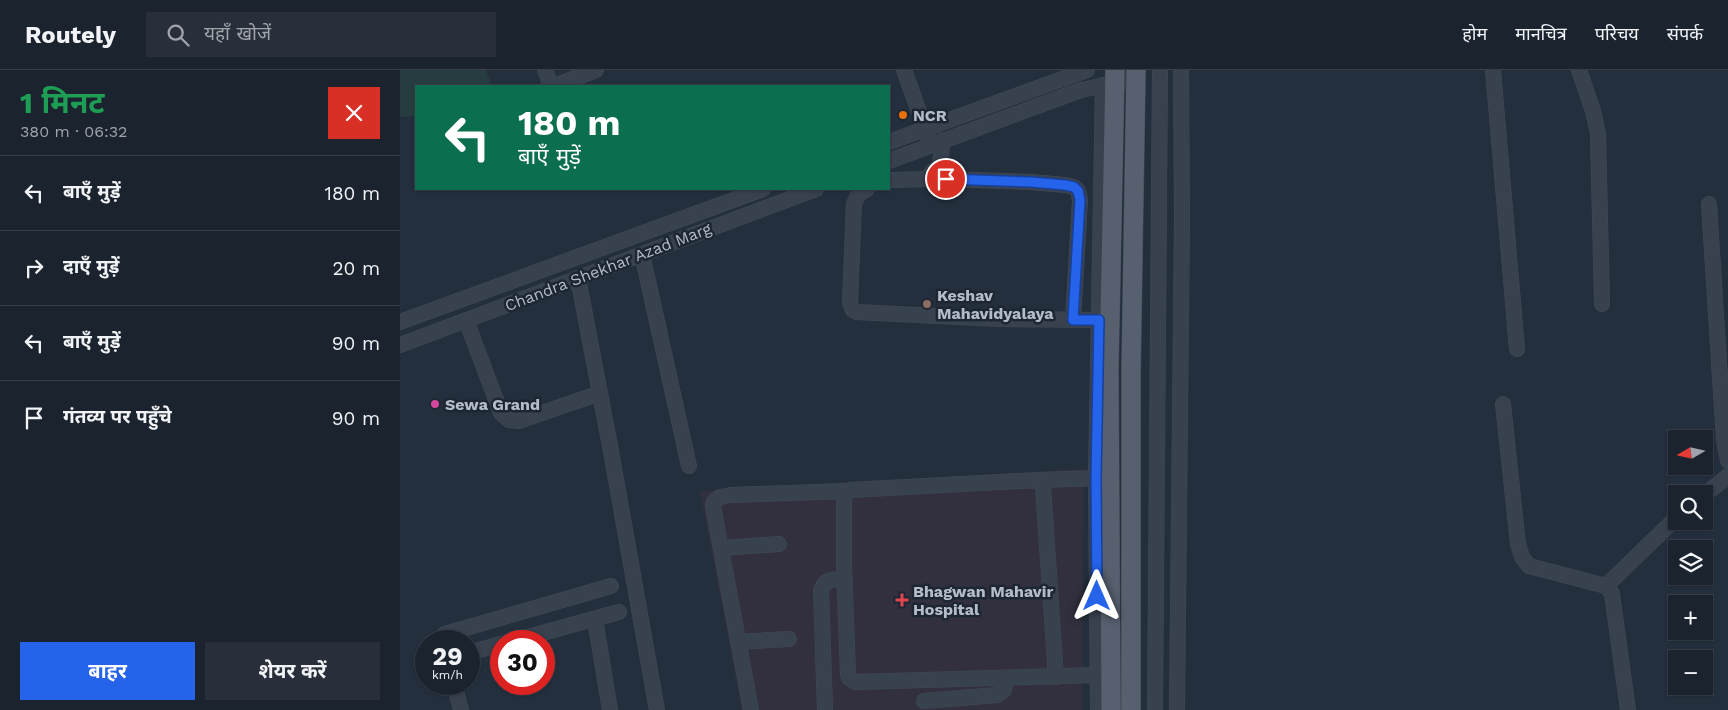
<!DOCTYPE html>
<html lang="hi">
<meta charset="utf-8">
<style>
:root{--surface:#1b232e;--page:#282f3a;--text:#f1f3f6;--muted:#a0a4aa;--line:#39404a;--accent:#2563eb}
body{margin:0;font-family:"Work Sans","Noto Sans Devanagari",sans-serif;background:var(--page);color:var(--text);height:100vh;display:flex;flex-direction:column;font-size:19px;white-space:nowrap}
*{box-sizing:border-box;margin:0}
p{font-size:16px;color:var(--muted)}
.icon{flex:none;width:28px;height:28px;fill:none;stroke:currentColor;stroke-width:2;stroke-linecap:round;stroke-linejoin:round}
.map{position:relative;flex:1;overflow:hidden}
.side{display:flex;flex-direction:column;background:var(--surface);width:400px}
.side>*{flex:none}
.guide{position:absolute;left:15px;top:15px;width:475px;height:105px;border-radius:0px;box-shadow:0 1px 4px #0004,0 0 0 1px var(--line);background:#0b6e4f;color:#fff;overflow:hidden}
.needle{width:32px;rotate:261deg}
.tools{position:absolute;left:1268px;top:360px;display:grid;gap:10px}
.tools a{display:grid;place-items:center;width:45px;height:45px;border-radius:0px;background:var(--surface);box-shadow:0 1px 4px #0004,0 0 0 1px var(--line);font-size:25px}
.speed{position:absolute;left:15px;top:560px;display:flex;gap:10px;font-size:25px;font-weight:700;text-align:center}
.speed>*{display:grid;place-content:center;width:65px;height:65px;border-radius:50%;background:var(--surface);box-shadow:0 1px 4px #0004,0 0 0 1px var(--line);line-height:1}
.speed small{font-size:12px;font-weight:400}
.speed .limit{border:8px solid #d22;background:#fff;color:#111}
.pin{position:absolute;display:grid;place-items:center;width:42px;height:42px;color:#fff;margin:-21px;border:2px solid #fff;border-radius:50%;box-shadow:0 1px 5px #0007}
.me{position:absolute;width:55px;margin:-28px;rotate:0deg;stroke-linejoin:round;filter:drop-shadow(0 0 4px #0008)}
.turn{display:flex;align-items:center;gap:18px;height:105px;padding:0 20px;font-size:22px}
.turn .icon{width:65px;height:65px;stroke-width:2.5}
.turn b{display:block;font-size:35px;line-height:42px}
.round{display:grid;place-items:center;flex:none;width:52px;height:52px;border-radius:0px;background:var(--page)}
.overview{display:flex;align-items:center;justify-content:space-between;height:85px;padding:0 20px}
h1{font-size:30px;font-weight:700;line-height:38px;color:#1e9e55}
.action{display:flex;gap:10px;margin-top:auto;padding:10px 20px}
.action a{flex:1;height:58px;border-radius:0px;background:var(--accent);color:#fff;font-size:20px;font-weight:700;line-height:58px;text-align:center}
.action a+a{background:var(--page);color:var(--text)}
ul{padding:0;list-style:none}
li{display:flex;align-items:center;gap:15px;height:75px;padding:0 20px;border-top:1px solid var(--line)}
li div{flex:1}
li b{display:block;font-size:19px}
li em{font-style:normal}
header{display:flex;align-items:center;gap:30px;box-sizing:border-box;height:70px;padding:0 25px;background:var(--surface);border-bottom:1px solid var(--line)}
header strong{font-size:24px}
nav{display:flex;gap:28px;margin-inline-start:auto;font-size:18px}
.search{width:350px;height:45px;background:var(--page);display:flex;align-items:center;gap:12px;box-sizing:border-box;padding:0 18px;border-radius:0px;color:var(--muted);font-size:19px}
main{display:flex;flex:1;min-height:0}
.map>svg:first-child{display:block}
</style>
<header>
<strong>Routely</strong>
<div class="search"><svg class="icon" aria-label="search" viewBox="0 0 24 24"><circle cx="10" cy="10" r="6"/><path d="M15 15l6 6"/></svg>यहाँ खोजें</div>
<nav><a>होम</a><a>मानचित्र</a><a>परिचय</a><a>संपर्क</a></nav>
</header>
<main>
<section class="side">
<div class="overview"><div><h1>1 मिनट</h1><p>380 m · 06:32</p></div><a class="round" style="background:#d93025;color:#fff"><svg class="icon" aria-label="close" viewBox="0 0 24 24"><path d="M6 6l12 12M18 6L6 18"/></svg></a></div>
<ul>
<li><svg class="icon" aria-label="left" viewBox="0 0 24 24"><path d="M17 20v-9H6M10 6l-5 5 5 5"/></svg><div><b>बाएँ मुड़ें</b></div><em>180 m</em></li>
<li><svg class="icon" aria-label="right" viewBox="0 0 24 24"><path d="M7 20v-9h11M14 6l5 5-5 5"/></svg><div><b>दाएँ मुड़ें</b></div><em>20 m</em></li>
<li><svg class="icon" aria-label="left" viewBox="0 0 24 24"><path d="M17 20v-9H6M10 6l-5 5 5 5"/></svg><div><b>बाएँ मुड़ें</b></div><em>90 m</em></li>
<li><svg class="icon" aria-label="arrive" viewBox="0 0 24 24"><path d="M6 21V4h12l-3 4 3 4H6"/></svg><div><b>गंतव्य पर पहुँचे</b></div><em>90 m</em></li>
</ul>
<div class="action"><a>बाहर</a><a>शेयर करें</a></div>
</section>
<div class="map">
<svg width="1328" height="640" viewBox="0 0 1328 640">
<rect width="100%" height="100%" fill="#242f3e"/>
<polygon fill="#32303f" points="684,399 682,640 342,640 300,421"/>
<polygon fill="#263c3f" points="0,0 86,0 92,16 16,16 16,46 0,47"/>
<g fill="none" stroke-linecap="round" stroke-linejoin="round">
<defs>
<g id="minor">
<polyline points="145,0 151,16"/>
<polyline points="504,0 528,67"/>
<polyline points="1093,0 1117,279"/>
<polyline points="1179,0 1193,41 1198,63 1202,234"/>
<polyline points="154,16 196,0"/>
<polyline points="489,72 687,0"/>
<polyline points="489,91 681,20 736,9"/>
<polyline points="539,99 543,70"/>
<circle cx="538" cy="107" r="8"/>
<polyline points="546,109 631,112 665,115 674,117 678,121 680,130 673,250"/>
<polyline points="489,110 530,109"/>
<path d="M 467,119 C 459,122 457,126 454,134 L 450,233 L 453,240 L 457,242 L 598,249 L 708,250"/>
<polyline points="1309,134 1324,370 1328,391"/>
<polyline points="242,184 289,396"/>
<polyline points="178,208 210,376 257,640"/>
<polyline points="66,250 101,343 109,350 119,351 200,323"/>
<polyline points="0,252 363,119"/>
<polyline points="0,275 416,119"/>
<polyline points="1103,334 1118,474 1122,487 1129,496 1206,516 1212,524 1228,640"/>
<polyline points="639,410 704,408"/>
<polyline points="1304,425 1328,406"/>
<polyline points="321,478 379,474"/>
<polyline points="1206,516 1276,448"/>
<polyline points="195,549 210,640"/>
<polyline points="43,571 43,566 45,564 211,516"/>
<polyline points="113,571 219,542"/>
<polyline points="338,572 389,569"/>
<polyline points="69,583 101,574"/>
<polyline points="656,607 643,417 639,410 450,420 444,423 444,495 448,605 449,608 456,612 698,605 711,609"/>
<polyline points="54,614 61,640"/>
<polyline points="524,631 597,625 604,620 606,608"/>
<polyline points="351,640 313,436 314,432 320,427 331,425 446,421"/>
<path d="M 425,640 L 421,520 C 427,507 432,510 445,509"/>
<polyline points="698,640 696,408 703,15"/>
<polyline points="755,640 760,0"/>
<polyline points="777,640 782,148 781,0"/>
</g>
<g id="major">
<polyline points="711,640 709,298 715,0"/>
<polyline points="731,640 731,302 736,0"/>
</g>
</defs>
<use href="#minor" stroke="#414a57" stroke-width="16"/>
<use href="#major" stroke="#414a57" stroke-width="20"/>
<use href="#minor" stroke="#38414e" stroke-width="15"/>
<use href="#major" stroke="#56606e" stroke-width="19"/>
</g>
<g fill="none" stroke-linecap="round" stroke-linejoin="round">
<defs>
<polyline id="route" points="546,109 631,112 665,115 674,117 678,121 680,130 673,250 699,250 696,408 697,526"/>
</defs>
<use href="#route" stroke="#184099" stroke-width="12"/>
<use href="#route" stroke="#2563eb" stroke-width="9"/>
</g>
<circle fill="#e8710a" stroke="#1d2633" stroke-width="2" cx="503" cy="45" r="5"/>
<circle fill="#8d6e63" stroke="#1d2633" stroke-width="2" cx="527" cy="234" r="5"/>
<circle fill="#d1479c" stroke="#1d2633" stroke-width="2" cx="35" cy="334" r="5"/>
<path fill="#e0444e" stroke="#1d2633" stroke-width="2" d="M499.5 522.5h5v5h5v5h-5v5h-5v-5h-5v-5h5z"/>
<g text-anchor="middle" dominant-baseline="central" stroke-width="5" stroke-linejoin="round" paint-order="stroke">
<g font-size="16" font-weight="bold" fill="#b4bcc9" stroke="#1d2633" text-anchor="start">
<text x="513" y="45">NCR</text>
<text x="537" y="225">Keshav<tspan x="537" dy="18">Mahavidyalaya</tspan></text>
<text x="45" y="334">Sewa Grand</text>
<text x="513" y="521">Bhagwan Mahavir<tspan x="513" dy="18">Hospital</tspan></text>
</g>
<g font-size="16" fill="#b4bcc9" stroke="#1d2633">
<text transform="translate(208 197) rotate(-21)">Chandra Shekhar Azad Marg</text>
</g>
</g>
</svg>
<div class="tools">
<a><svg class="needle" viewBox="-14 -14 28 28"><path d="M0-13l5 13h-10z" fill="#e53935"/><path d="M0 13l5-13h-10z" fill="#a0a4aa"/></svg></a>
<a><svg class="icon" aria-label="search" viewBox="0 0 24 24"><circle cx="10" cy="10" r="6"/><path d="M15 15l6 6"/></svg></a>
<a><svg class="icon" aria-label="layers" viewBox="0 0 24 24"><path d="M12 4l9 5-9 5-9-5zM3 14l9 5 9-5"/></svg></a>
<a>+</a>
<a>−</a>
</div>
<div class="speed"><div>29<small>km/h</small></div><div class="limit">30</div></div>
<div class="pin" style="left:546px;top:109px;background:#d93025"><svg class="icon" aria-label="arrive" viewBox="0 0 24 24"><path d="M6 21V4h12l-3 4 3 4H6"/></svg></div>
<svg class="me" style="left:697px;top:526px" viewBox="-20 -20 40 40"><path d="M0-17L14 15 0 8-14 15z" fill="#2563eb" stroke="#fff" stroke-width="4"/></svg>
<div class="guide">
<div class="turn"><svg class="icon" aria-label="left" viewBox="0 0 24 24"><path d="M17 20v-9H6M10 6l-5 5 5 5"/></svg><div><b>180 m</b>बाएँ मुड़ें</div></div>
</div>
</div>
</main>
